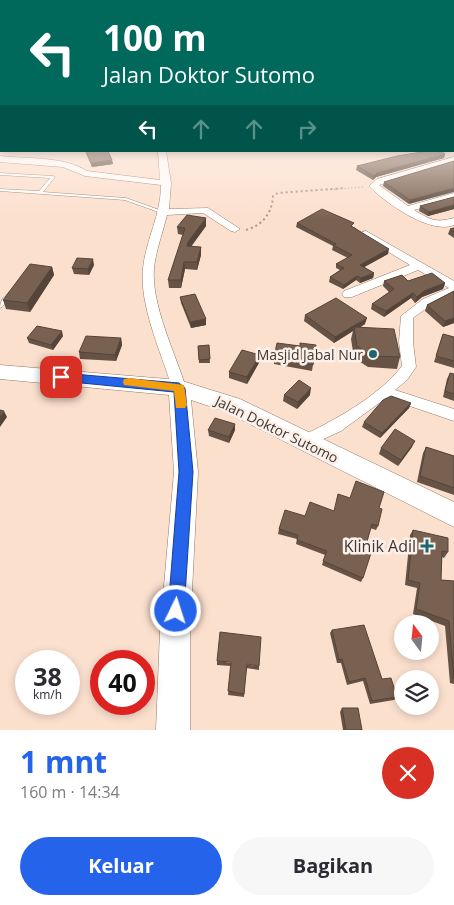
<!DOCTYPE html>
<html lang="id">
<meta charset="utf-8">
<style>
:root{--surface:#fff;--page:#f7f7f7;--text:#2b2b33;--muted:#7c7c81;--accent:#2563eb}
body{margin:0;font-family:"Open Sans",sans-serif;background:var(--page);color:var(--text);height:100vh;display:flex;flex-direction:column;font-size:19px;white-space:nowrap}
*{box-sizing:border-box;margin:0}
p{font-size:16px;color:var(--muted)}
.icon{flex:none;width:28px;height:28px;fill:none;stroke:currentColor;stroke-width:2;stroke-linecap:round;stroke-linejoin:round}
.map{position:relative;height:730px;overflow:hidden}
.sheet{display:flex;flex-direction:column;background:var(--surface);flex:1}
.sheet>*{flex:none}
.top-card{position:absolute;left:0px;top:0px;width:455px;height:152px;box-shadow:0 2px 8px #0003;background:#00695c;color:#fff;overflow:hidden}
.needle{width:32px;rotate:345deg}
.fabs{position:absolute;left:394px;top:615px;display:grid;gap:10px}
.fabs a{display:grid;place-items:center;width:45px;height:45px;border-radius:50%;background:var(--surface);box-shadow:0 2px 8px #0003;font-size:25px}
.speed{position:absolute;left:15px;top:650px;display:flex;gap:10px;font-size:25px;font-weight:700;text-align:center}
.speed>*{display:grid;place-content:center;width:65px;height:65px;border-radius:50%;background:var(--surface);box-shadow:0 2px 8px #0003;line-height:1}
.speed small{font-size:12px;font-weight:400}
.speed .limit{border:8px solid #d22;background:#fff;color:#111}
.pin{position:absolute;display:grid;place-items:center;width:42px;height:42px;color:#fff;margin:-21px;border-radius:10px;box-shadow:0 2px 8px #0006}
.me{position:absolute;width:55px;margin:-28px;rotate:4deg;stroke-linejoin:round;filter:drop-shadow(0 0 4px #0008)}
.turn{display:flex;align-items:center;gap:18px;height:105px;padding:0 20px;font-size:22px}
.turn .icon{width:65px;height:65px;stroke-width:2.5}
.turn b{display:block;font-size:35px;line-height:42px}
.lanes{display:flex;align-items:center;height:48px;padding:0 20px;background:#0003;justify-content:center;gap:25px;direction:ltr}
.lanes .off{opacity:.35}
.round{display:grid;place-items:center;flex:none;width:52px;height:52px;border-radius:26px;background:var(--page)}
.overview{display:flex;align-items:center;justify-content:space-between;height:85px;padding:0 20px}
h1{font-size:30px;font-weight:700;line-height:38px;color:var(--accent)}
.cta{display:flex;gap:10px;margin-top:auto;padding:10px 20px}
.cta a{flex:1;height:58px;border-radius:30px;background:var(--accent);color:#fff;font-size:20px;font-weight:700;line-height:58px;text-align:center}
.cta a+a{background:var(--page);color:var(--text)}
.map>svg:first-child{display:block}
</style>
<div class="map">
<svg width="454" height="730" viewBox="0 0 454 730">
<rect width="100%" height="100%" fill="#fce0ce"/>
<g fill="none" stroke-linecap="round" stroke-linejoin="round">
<defs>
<g id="lane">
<polygon points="0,173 53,176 55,177 43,192 126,198 165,212 161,213 125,200 0,191 0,189 39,191 50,178 0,175"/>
<path d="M 9,293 L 12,295 L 2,307 L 0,308 C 0,302 3,296 9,293 Z"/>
</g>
<g id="street">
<rect x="0" y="145" width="1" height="4"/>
<path d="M 158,151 L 166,151 L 171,183 L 169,209 L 208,208 L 240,229 L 235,232 L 231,231 L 203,213 L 167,215 C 163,232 156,250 154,268 C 151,305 175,352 186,388 L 184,392 L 179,393 L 174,392 L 172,388 C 161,352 139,305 143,268 C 146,239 161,215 161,185 L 85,176 L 63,167 L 0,162 L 0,156 C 28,159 63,156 87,171 L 160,180 Z"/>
<path d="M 454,157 L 454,163 L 379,185 L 408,206 L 454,193 L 454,199 L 414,210 C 431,220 435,223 454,218 L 454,225 C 431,235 385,203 369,186 L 377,179 Z"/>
<path d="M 366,231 L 454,281 L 454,294 L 431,305 L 413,318 L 413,342 L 416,367 L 407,380 L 395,390 L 454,409 L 454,421 L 386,398 L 341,431 L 304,448 L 298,446 L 296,442 L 298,438 C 333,421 378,397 402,366 L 399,342 L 401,316 L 423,299 L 449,288 L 418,270 L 352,297 L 344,297 L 342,294 L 344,291 L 410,265 L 362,236 L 361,234 L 362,232 Z"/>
</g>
<polygon id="secondary" points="0,365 179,380 240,399 454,502 454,527 224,411 191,400 198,472 190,631 190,730 156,730 160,631 174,472 169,395 0,379"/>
</defs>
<use href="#lane" stroke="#917968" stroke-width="1"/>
<use href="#street" stroke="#917968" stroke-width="1"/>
<use href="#secondary" stroke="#917968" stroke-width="1"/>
<polyline stroke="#a99588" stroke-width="1" stroke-dasharray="1 2.5" stroke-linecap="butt" points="327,190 364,187"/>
<path stroke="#a99588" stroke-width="2" stroke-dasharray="2 3" stroke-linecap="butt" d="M 246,230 C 263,225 272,213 273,196 L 278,193 L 345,188"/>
<use href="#lane" fill="#fff" fill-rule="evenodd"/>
<use href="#street" fill="#fff" fill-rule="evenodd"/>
<use href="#secondary" fill="#fff" fill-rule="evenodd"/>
</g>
<g fill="#675346">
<polygon points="85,151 108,151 112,160 113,164 92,167"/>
<polygon points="445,154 444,158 376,177 373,180 356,170 357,166"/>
<polygon points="454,161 409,204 383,186 384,182"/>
<polygon points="454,197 454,209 428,216 419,211 420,206"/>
<polygon points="297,223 354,227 388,254 364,267 374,273 373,278 360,283 356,280 343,289 329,282 330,277 340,270 336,268 336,264 348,258 332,250 333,246 296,227"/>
<polygon points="206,226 191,247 201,247 201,255 197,270 185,269 181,288 169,288 168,280 183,235 178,234 177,227"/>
<polygon points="454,228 454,238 448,234 450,229"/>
<polygon points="94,265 89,275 74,274 72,268"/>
<polygon points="52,267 54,275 30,312 6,309 3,300"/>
<polygon points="384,281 408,281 445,283 443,289 422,297 415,303 411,298 384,317 371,309 372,304 389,292 383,286"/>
<polygon points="454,291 454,323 443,327 425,311 427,305"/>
<polygon points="180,297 206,319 206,325 191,328 181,303"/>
<polygon points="305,315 365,324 359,328 400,357 397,369 368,367 354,358 351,339 353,331 334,343 304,321"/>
<polygon points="443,334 454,337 454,368 434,362"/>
<polygon points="63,336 53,350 29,343 27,338"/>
<polygon points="121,338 122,345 116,361 80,359 79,352"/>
<polygon points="209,345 210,363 199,363 198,346"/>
<polygon points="316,345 312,371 274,364 274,357 300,346"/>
<polygon points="260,361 247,384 229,378 229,372"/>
<polygon points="450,373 454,374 454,401 443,397 447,379"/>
<polygon points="284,395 310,395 297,409 283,401"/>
<polygon points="411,403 409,408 380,438 362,427 364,422"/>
<polygon points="235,424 235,430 229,443 209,436 208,430"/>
<polygon points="412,447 398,466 379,454 381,448"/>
<polygon points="426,447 454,456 454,495 417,482 423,453"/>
<polygon points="379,508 378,526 376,530 370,528 366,545 363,578 361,582 322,565 325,555 296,544 297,539 278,534 279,529 305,516 334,511"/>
<polygon points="413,530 448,552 444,558 442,557 441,580 454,581 454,684 450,683 445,626 413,614 417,588 405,585 410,535"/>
<polygon points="332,630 382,679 397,697 394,700 370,704 363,681 347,685 341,663 337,663 330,633"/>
<polygon points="217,661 259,666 259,670 246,668 244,697 228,695 231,666 217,665"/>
<polygon points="342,708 362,730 343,730 340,712"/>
</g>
<g fill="#544439">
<polygon points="445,154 444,158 376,177 373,180 374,176 377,173"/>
<polygon points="112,160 113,164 92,167 91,163"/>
<polygon points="454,188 454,192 409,204 410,200"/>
<polygon points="454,205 454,209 428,216 429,212"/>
<polygon points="206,218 206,226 188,250 187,246 188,242"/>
<polygon points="201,247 201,255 197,270 197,262"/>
<polygon points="389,249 388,254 359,270 360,265"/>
<polygon points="93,259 94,265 89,275 88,269"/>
<polygon points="184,262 185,269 181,288 181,280"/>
<polygon points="52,267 54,275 30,312 27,303"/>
<polygon points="374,273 373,278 360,283 361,278"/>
<polygon points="357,276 356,280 343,289 344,285"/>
<polygon points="445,283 443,289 422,297 415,303 417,297 424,291"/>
<polygon points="413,293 411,298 384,317 386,311"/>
<polygon points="367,318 365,324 354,331 354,327 353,331 334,343 335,337"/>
<polygon points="454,318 454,323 443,327 445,321"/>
<polygon points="206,319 206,325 191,328 190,322"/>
<polygon points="62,331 63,336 53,350 51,345"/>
<polygon points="121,338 122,345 116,361 115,355"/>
<polygon points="260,355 260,361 247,384 247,377"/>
<polygon points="311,388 310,395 297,409 298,402"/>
<polygon points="411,403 409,408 380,438 382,433"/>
<polygon points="4,411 7,417 0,427 0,418"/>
<polygon points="235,424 235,430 229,443 229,437"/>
<polygon points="415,441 412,447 398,466 401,460"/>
</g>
<g fill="#786151" stroke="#544439">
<polygon points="0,121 1,121 1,141 0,140 0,130 1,130 1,124 0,124"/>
<polygon points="86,151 108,151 112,160 91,163"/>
<polygon points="428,151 441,151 445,154 377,173 374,176 357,166 397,156"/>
<polygon points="454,161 454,188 410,200 384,182"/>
<polygon points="454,197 454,205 429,212 420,206"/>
<polygon points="322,209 354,223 351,226 389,249 360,265 374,273 361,278 357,276 344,285 330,277 344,268 336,264 352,255 333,245 336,244 297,223"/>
<polygon points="187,215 206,218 188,242 187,246 201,247 197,262 184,262 181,280 168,280 185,228 177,227"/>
<polygon points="454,228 454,233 450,229"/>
<polygon points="77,258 93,259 88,269 72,268"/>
<polygon points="30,264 52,267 27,303 3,300"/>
<polygon points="432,273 445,283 424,291 417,297 413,293 386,311 372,304 394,289 384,281 402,275 408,281"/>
<polygon points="454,291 454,318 445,321 427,305"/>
<polygon points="195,294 206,319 190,322 180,297"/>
<polygon points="336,298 367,318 335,337 305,315"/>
<polygon points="37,326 62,331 51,345 27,338"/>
<polygon points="354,327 394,329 400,357 371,356 357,346"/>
<polygon points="443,334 454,337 454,361 436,356"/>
<polygon points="86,336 121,338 115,355 79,352"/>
<polygon points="277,343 300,346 300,343 316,345 313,365 274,357"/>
<polygon points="209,345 210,359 199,360 198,346"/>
<polygon points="242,350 260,355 247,377 229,372"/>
<polygon points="450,373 454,374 454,394 445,391"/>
<polygon points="299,380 311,388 298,402 284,395"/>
<polygon points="391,396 411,403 382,433 364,422 383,400"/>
<polygon points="0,410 4,411 0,418"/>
<polygon points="215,418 235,424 229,437 208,430"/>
<polygon points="395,429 415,441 401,460 381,448"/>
<polygon points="426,447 454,456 454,488 420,476"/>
<polygon points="356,481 384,492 379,508 382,509 378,526 372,524 366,545 373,547 363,578 323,561 327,551 297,540 298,535 279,529 285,510 305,516 310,502 334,511 338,494 350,498"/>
<polygon points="413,530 448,538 448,552 442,551 441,580 454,581 454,679 449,621 416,609 420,583 408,580"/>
<polygon points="364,625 382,679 391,678 397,697 372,701 365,678 349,682 342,659 339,660 332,630"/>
<polygon points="220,632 261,637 259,666 247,664 244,694 228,691 231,662 217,661"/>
<polygon points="342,708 358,708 362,730 346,730"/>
</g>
<linearGradient id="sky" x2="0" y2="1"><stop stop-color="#9faec0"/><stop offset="0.53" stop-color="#fef1e9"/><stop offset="1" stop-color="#fef1e9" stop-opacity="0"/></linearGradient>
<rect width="454" height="218" fill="url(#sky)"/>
<polygon fill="#2563eb" stroke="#184099" points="61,373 179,383 185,388 193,472 184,611 182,617 176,619 170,617 168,611 179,472 174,392 61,381 55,377"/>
<polygon fill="#f59e0b" points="129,378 184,385 187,405 185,408 176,408 174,391 124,385 123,382 124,379"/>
<g fill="#1b6770" stroke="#fcf1ea" stroke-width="2">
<circle cx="373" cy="354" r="5"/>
<path d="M424.5 538.5h5v5h5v5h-5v5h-5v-5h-5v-5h5z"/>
</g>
<g text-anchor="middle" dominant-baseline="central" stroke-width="5" stroke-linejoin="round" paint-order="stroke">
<g font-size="14" fill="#413730" stroke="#fcf1ea" text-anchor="end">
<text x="363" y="354">Masjid Jabal Nur</text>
</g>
<g font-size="14" fill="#413730" stroke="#fcf1ea">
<text transform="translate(277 429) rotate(26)">Jalan Doktor Sutomo</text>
</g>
<g font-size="16" fill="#413730" stroke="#fcf1ea" text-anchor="end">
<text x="416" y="546">Klinik Adil</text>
</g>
</g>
</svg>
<div class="fabs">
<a><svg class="needle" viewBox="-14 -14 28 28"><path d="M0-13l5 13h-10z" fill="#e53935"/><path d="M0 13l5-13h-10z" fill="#7c7c81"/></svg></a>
<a><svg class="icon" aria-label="layers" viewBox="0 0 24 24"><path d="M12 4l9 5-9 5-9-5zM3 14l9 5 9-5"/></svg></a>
</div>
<div class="speed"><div>38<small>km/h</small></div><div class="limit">40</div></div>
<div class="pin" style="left:61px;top:377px;background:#d93025"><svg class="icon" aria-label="arrive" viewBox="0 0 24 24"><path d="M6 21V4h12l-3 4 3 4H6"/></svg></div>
<svg class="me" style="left:176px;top:611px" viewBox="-20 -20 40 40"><circle r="17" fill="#2563eb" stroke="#fff" stroke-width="3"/><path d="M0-11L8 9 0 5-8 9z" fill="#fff"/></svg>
<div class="top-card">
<div class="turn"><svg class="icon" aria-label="left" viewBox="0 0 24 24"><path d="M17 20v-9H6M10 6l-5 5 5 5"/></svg><div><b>100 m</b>Jalan Doktor Sutomo</div></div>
<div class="lanes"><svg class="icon" aria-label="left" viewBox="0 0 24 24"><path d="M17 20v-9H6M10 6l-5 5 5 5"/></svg><svg class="icon off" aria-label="ahead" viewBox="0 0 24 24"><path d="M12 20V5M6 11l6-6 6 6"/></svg><svg class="icon off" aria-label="ahead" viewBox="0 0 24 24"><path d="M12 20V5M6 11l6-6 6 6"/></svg><svg class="icon off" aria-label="right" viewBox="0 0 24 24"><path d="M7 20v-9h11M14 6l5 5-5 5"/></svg></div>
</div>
</div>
<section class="sheet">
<div class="overview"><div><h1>1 mnt</h1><p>160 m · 14:34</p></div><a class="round" style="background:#d93025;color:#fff"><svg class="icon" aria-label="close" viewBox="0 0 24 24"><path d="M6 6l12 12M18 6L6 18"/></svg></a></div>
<div class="cta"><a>Keluar</a><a>Bagikan</a></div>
</section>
